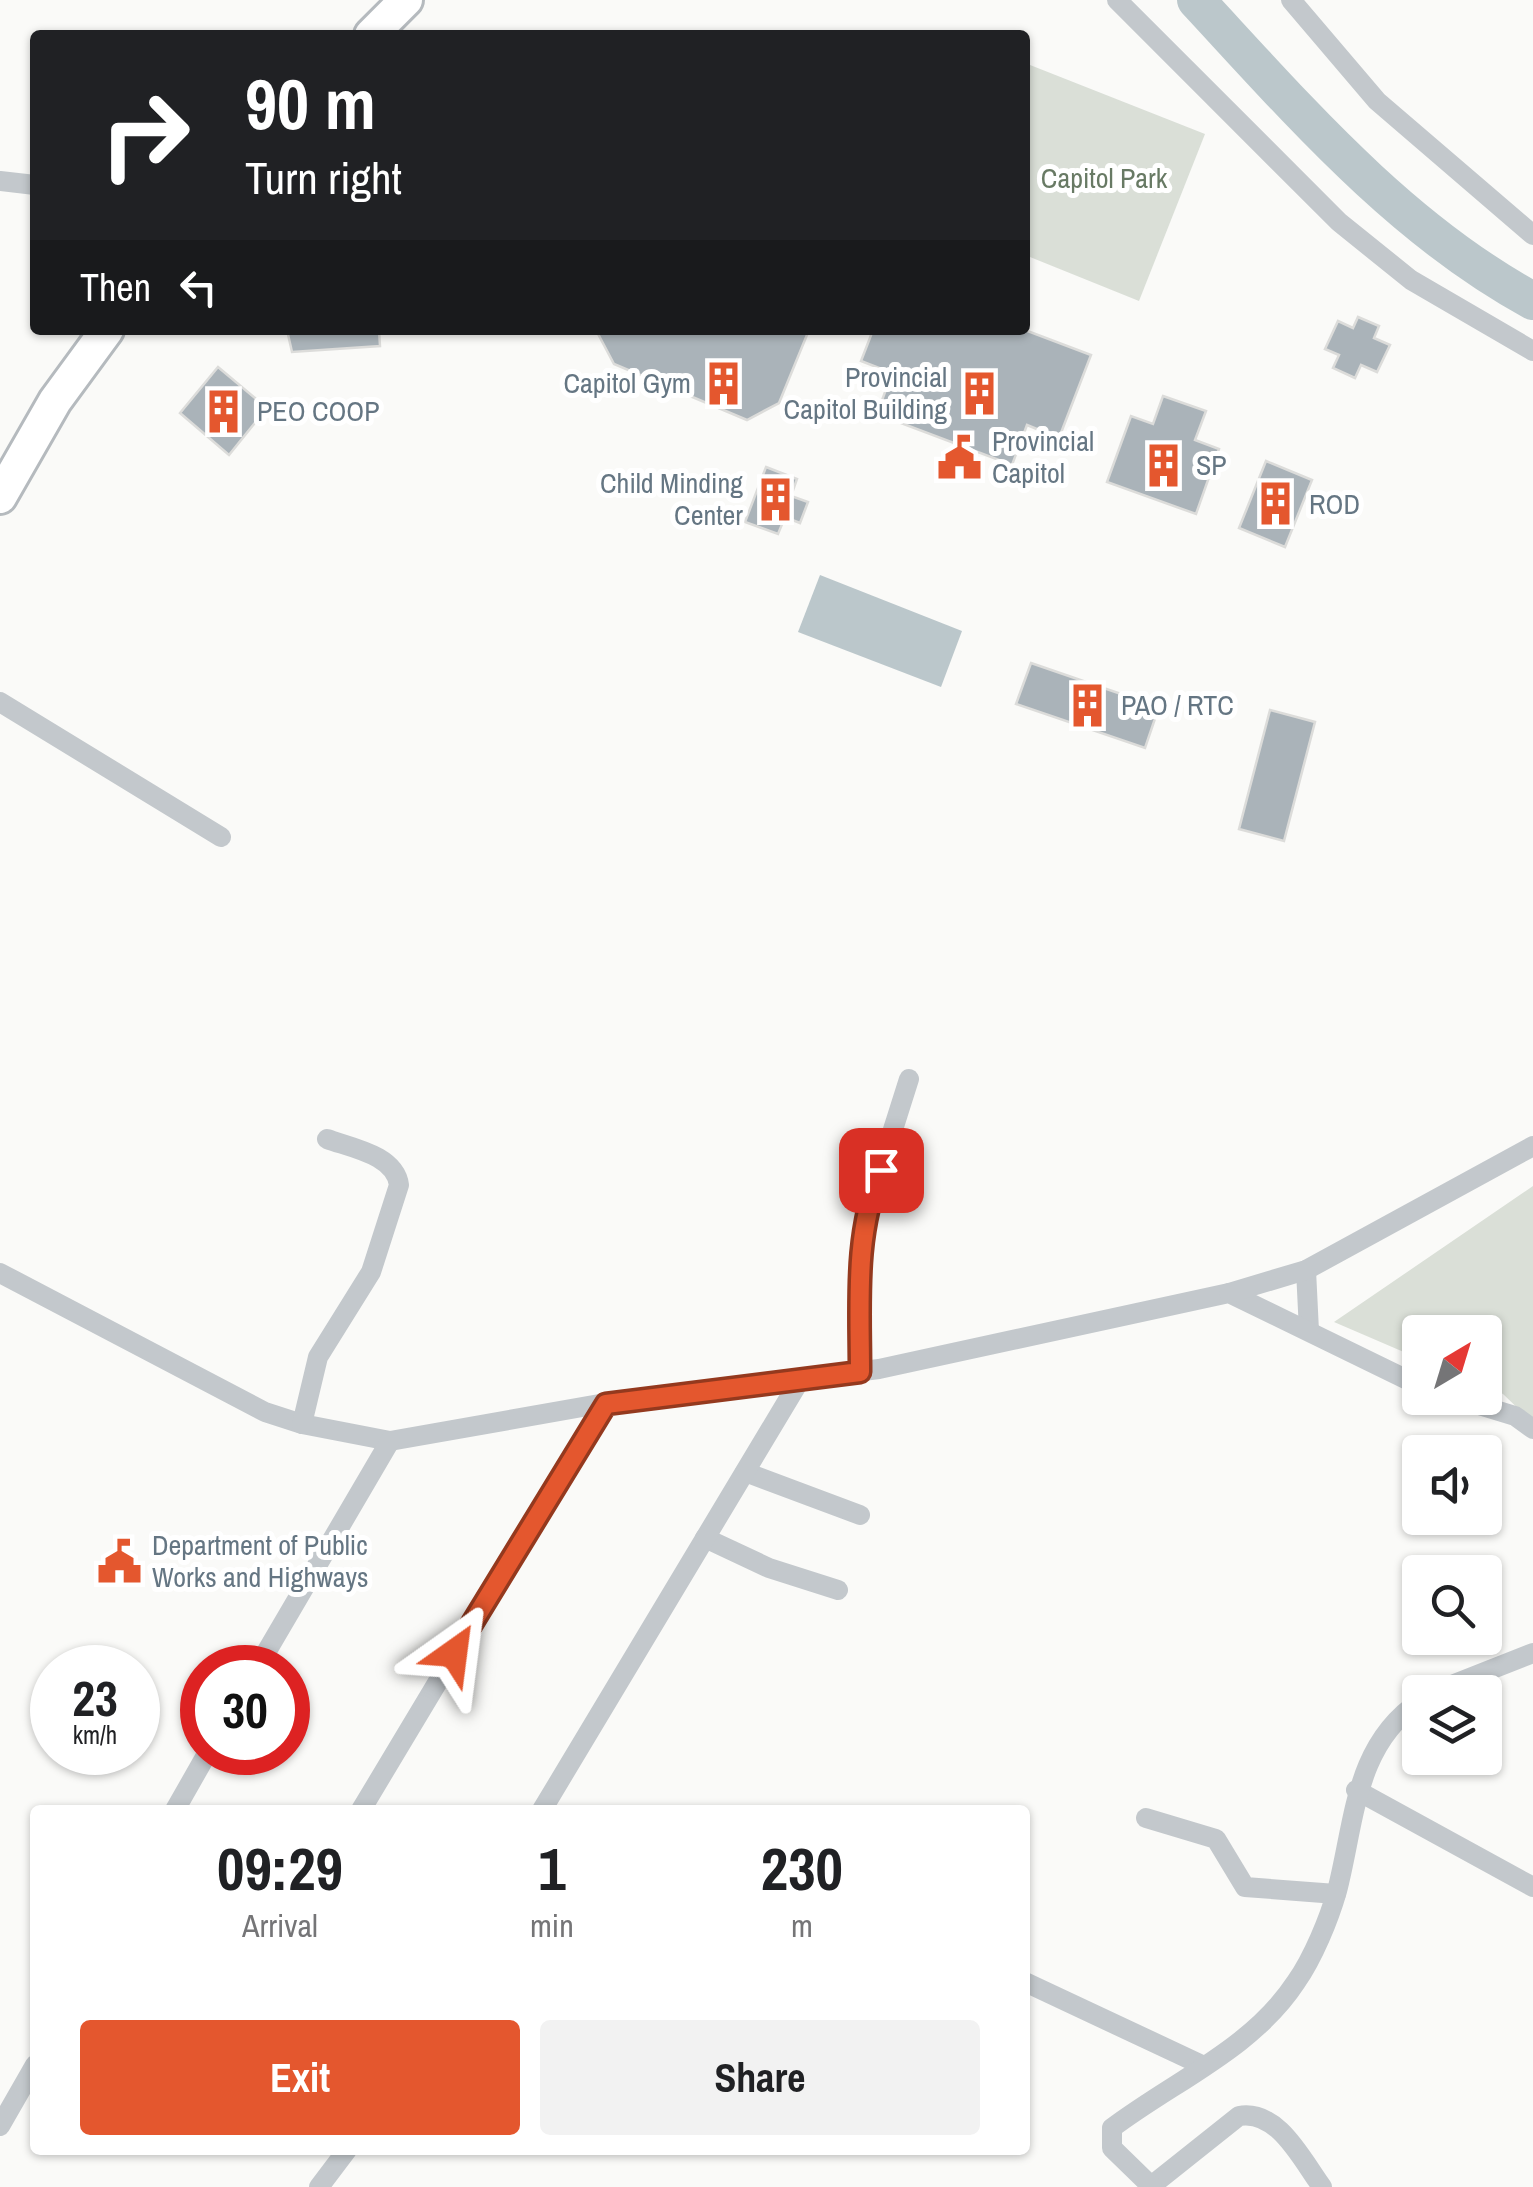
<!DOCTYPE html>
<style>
:root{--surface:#fff;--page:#f2f2f2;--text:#202124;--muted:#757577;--accent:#e4572e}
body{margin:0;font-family:"Archivo Narrow",sans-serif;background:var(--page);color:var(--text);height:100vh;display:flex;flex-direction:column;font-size:38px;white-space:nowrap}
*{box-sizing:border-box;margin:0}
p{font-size:32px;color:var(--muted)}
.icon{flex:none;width:55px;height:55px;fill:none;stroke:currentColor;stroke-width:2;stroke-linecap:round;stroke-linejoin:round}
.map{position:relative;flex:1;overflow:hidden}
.sheet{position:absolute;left:30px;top:1805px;width:1000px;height:350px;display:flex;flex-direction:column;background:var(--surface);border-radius:10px;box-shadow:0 2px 8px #0004}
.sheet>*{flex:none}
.guide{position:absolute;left:30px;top:30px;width:1000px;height:305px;border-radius:10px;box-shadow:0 2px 8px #0004;background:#202124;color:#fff;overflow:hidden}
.needle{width:65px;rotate:38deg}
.fabs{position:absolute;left:1402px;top:1315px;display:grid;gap:20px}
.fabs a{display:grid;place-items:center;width:100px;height:100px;border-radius:10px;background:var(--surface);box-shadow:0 2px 8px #0004;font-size:50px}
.speed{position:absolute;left:30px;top:1645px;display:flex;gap:20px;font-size:50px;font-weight:700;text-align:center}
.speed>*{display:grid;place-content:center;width:130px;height:130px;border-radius:50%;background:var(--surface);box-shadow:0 2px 8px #0004;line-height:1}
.speed small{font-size:25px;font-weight:400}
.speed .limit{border:15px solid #d22;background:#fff;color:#111}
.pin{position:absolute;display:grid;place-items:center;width:85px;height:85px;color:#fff;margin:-42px;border-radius:20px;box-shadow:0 5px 15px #0006}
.me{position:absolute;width:110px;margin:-55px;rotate:31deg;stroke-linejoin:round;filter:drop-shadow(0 0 8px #0008)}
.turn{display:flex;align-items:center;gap:35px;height:210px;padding:0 50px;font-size:45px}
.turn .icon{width:130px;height:130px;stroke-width:2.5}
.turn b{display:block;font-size:70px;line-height:85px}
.then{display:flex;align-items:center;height:95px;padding:0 50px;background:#0003;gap:20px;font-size:38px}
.eta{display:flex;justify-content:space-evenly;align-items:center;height:170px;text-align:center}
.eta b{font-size:60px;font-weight:700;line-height:70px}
.button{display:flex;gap:20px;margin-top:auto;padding:20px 50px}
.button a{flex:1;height:115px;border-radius:10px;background:var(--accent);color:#fff;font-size:40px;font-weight:700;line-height:115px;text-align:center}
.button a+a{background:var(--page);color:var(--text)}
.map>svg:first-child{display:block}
</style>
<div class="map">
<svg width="1533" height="2187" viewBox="0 0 1533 2187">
<rect width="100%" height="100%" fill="#fafaf8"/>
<g fill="#dadfd7">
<polygon points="1025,63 1205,134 1139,301 1025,255"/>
<polygon points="1533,1186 1533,1423 1503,1394 1485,1386 1485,1332 1420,1332 1420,1359 1334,1322"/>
</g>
<polygon fill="#bbc7cb" points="820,575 962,631 941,687 798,632"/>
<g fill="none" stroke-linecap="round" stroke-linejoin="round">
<path stroke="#bbc7cb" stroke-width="38" d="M 1196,0 C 1298,110 1399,228 1533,301"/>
</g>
<g fill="#aab3b9" stroke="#dcdcda" stroke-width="2.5">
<polygon points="1358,317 1379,326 1374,338 1390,345 1377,372 1361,365 1355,378 1333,368 1339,355 1325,349 1338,321 1353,328"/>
<polygon points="287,330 379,330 380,346 292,352"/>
<polygon points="596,330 809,330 779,403 747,420 614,364"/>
<polygon points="873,330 1025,330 1091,355 1059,438 1027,425 1012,465 877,414 892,373 861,361"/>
<polygon points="218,367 267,408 229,455 180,413"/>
<polygon points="1163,396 1206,411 1195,440 1219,449 1196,514 1107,482 1131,416 1153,424"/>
<polygon points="1266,461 1312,480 1285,547 1239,528"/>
<polygon points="766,467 797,479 791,496 808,502 800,523 785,517 778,534 745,522"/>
<polygon points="1031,663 1159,707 1145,748 1016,704"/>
<polygon points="1270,710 1315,722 1284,841 1239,829"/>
</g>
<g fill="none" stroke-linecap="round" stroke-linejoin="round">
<defs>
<g id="primary">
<polyline points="371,35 406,0"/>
<polyline points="0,497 55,401 107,330"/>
</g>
</defs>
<use href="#primary" stroke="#b5babe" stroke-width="38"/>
<g stroke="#c3c8cc" stroke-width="20">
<polyline points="1117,0 1339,222 1411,280 1533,351"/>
<polyline points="1291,0 1377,101 1533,235"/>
<polyline points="0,181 35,185"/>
<polyline points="0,702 221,837"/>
<polyline points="1306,1270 1309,1331"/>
<polyline points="0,1273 265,1412 302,1424 390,1441 605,1403 879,1369 1229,1293 1420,1386"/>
<polyline points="1229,1293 1306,1270 1533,1146"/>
<polyline points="860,1372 860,1278 865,1218 909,1079"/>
<polyline points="1456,1398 1515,1416 1533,1429"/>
<path d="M 302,1424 L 318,1357 L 371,1272 L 399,1185 C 395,1155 352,1148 327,1139"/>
<polyline points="745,1472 860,1515"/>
<polyline points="705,1538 769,1568 838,1590"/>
<polyline points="257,1668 390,1441"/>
<polyline points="1434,1692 1533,1653"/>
<polyline points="1356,1790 1533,1887"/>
<polyline points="175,1810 208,1752"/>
<polyline points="361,1810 605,1403"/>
<polyline points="542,1810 800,1380"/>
<polyline points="1146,1818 1216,1839 1245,1887 1336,1894"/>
<polyline points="1025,1982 1204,2066"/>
<polyline points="0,2126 35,2065"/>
<path d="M 1151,2186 L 1239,2116 C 1278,2109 1302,2160 1322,2187"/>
<polyline points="319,2187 347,2150"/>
<path d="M 1152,2187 L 1112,2148 L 1112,2128 C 1174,2081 1252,2049 1296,1982 C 1313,1958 1329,1919 1337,1891 C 1355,1822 1354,1745 1420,1701"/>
</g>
<use href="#primary" stroke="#fff" stroke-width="32"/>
</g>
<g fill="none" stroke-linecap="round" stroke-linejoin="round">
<defs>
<path id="route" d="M 454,1653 L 606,1404 L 860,1372 C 860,1303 854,1234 881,1170"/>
</defs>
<use href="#route" stroke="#94391e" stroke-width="25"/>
<use href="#route" stroke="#e4572e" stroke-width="18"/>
</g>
<defs>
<symbol id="building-bare" viewBox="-9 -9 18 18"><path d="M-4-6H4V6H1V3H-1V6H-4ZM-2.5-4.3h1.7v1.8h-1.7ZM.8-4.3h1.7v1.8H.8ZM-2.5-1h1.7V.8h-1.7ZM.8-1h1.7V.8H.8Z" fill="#e4572e" stroke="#fff" stroke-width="2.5" paint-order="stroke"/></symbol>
<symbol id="civic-bare" viewBox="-9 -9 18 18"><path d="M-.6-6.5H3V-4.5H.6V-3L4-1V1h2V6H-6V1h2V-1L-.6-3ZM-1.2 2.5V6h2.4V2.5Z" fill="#e4572e" stroke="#fff" stroke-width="2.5" paint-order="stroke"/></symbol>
</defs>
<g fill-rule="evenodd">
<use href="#building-bare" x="692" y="352" width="63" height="63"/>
<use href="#building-bare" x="948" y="362" width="63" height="63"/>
<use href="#building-bare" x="192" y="380" width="63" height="63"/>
<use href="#civic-bare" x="928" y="426" width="63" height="63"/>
<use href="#building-bare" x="1132" y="434" width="63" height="63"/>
<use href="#building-bare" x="744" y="468" width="63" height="63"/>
<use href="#building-bare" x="1244" y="472" width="63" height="63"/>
<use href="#building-bare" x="1056" y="674" width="63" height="63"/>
<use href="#civic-bare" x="88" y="1530" width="63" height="63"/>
</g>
<g text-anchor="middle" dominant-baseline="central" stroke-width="10" stroke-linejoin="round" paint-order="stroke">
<g font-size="28" fill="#687a64" stroke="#fff">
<text x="1104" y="178">Capitol Park</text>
</g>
<g font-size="28" fill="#657683" stroke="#fff" text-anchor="start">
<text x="947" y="377" text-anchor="end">Provincial<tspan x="947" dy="32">Capitol Building</tspan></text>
<text x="691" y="383" text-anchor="end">Capitol Gym</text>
<text x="257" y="411">PEO COOP</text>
<text x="992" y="441">Provincial<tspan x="992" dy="32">Capitol</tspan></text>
<text x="1196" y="465">SP</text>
<text x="743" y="483" text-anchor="end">Child Minding<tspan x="743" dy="32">Center</tspan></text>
<text x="1309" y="504">ROD</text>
<text x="1121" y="705">PAO / RTC</text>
<text x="152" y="1545">Department of Public<tspan x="152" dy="32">Works and Highways</tspan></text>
</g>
</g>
</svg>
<div class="fabs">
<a><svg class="needle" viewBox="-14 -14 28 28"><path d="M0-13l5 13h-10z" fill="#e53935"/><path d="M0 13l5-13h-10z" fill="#757577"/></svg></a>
<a><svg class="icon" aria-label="sound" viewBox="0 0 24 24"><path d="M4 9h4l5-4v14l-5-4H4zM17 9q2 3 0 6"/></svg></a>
<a><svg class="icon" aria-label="search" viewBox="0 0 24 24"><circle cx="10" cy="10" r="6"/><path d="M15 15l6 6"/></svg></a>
<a><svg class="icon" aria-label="layers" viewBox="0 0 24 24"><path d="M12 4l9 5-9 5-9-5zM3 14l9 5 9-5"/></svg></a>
</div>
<div class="speed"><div>23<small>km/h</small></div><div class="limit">30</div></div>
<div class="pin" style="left:881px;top:1170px;background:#d93025"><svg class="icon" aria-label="arrive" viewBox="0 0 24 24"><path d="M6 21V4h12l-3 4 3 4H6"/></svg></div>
<svg class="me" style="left:454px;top:1653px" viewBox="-20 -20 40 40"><path d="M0-17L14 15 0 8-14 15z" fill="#e4572e" stroke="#fff" stroke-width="4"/></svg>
<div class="guide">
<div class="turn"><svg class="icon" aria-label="right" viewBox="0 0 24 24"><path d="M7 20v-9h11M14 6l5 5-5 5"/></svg><div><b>90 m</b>Turn right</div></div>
<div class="then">Then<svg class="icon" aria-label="left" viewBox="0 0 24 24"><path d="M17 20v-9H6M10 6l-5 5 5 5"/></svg></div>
</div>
<section class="sheet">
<div class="eta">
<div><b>09:29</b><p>Arrival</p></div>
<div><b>1</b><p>min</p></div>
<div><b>230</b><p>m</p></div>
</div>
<div class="button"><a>Exit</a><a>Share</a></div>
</section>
</div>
